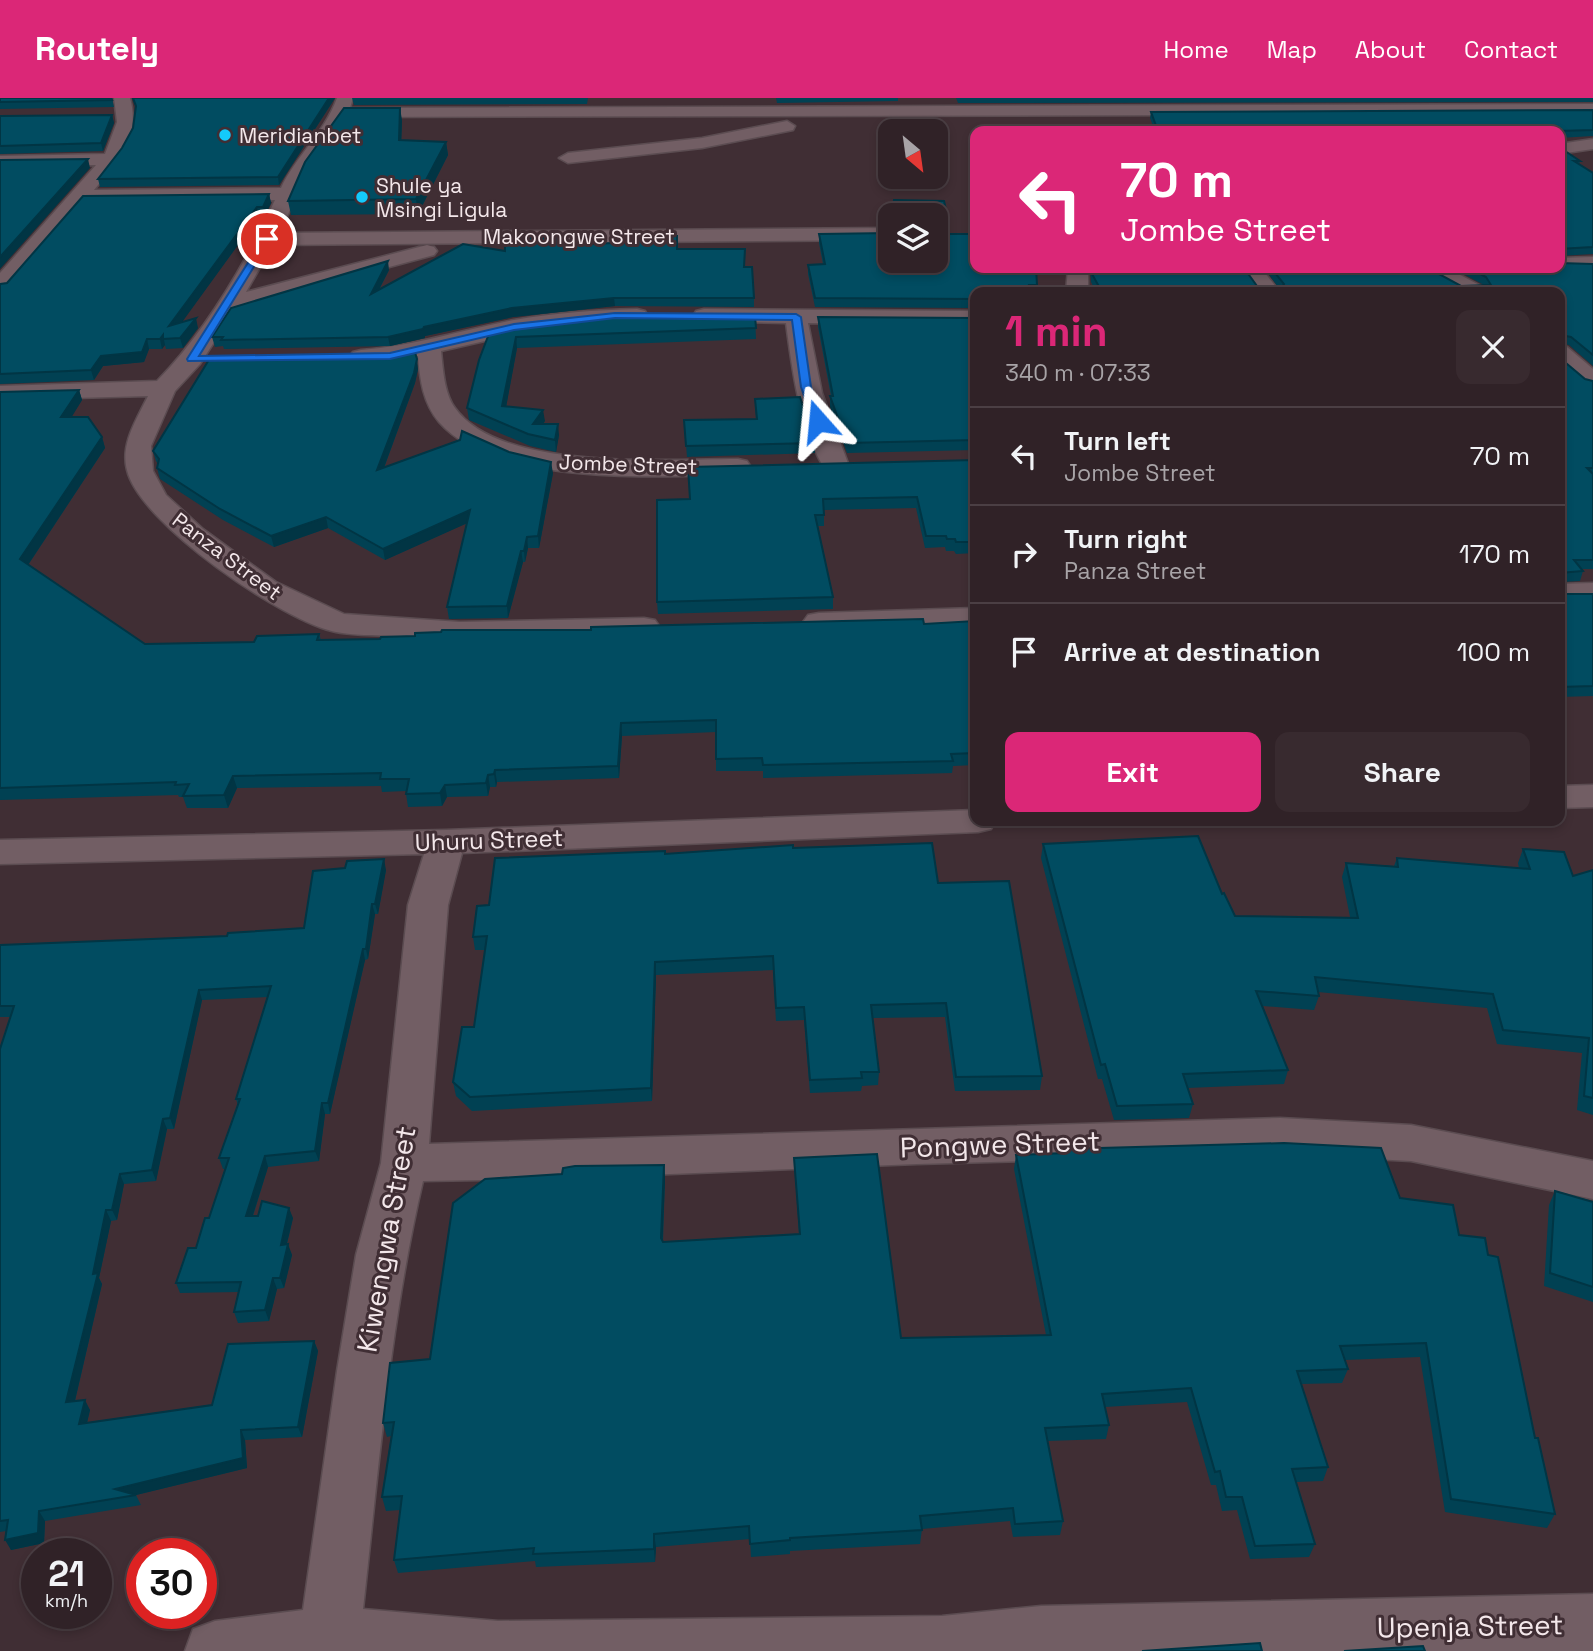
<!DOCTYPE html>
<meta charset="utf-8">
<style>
:root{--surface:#302227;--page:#382a2f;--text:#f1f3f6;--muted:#a8a4a7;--line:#4b3f44;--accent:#db2777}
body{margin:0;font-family:"Space Grotesk",sans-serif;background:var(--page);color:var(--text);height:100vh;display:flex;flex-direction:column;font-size:26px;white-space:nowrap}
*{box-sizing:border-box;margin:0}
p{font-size:23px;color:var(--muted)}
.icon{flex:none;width:38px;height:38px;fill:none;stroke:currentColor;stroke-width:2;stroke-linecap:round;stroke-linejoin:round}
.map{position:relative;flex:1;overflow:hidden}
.side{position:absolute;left:970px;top:189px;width:595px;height:539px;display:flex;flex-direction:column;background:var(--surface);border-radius:14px;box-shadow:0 4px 10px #0003,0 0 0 2px var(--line)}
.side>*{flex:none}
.hud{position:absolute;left:970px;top:28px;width:595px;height:147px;border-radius:14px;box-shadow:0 4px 10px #0003,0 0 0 2px var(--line);background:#db2777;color:#fff;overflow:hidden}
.needle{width:46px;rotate:151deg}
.fabs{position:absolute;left:878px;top:21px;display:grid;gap:14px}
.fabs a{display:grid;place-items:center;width:70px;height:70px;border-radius:14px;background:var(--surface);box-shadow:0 4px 10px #0003,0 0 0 2px var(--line);font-size:35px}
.speed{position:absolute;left:21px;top:1440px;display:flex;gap:14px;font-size:35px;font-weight:700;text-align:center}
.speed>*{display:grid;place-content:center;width:91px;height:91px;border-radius:50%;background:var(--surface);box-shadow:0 4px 10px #0003,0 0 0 2px var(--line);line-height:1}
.speed small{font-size:18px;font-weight:400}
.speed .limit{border:10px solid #d22;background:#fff;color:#111}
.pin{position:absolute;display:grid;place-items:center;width:60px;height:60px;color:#fff;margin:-30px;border:4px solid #fff;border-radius:50%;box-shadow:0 2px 7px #0007}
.me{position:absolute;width:77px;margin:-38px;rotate:342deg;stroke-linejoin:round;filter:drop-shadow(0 0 5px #0008)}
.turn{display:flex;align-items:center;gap:24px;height:147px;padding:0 35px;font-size:32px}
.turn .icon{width:91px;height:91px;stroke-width:2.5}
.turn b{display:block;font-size:49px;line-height:60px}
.round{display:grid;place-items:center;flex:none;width:74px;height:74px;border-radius:14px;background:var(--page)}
.overview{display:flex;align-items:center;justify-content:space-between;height:119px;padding:0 35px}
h1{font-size:42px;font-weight:700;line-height:52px;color:var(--accent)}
.action{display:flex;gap:14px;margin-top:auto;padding:14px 35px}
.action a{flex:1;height:80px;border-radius:14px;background:var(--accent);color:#fff;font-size:28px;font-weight:700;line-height:80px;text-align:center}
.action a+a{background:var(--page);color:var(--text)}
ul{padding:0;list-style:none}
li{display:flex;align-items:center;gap:21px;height:98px;padding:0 35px;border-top:2px solid var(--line)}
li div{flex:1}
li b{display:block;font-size:26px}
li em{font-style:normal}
header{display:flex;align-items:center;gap:42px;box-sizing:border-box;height:98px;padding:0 35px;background:var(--accent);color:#fff}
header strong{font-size:33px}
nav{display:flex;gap:38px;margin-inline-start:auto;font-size:24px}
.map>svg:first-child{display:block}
</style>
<header>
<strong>Routely</strong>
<nav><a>Home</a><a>Map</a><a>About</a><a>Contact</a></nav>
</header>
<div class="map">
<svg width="1593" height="1553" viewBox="0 0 1593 1553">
<rect width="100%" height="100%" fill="#402e34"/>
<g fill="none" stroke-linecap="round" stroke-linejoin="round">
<defs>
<g id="minor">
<path d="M 114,0 L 130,0 C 141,39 117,65 94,92 L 281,90 C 296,58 325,34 337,0 L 353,0 L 350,10 L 1593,6 L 1593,16 L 345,19 L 305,77 L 280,135 L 891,130 L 891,142 L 273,147 L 246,194 L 427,147 L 434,149 L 437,153 L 434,157 L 236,210 L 200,266 L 175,293 L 151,348 L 153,373 L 166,397 L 203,431 L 276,484 L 344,516 L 460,524 L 644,520 L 655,522 L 660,529 L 655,536 L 644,538 C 562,540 481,544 400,538 C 379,537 357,538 336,534 C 284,524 139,425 127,372 C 120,346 137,321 148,298 L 0,302 L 0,288 L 157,283 C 207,232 245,166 275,102 L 84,104 L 8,193 L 0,194 L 0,175 L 96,67 L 0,68 L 0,58 L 105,56 L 117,24 Z"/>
<polygon points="787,23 795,28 793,32 702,50 568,65 559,60 568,55 702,40"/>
<polygon points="1593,41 1593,51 1559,56 1559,46"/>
<polygon points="1593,159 1593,171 1559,172 1551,170 1559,170 1559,160"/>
<polygon points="1068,170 1088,170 1088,194 1066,194"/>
<polygon points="1240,170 1261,170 1280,194 1258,194"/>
<polygon points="1422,170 1447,170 1483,189 1486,194 1460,194 1425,174"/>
<path d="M 637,211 L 645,213 L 648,218 L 645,223 L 529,233 L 441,253 C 443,271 444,295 455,310 C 500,374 668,361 738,361 L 747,363 L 751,369 L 747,375 L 738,377 C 658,378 496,389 439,324 C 423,305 420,282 418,258 L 361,266 L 353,264 L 349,259 L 353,254 L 361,252 C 413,248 463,232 514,222 C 554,215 596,212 637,211 Z"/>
<path d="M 704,211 L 975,213 L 975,227 L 808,225 L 822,295 L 849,368 L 845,374 L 836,376 L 827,374 C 800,335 792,271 786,225 L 696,223 L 693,218 L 696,213 Z"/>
<polygon points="1559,247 1567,249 1593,271 1593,290 1584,288 1559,266"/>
<polygon points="1593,485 1593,503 1559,504 1559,486"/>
<polygon points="975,510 975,528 819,533 808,531 803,524 808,517 819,515"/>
<polygon points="1593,687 1593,709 1559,710 1559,688"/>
<path d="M 975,712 L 975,723 L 996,723 L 991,731 L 978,734 L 462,755 L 448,807 L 429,1046 L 1280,1020 L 1411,1027 L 1593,1063 L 1593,1101 L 1411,1063 L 1280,1056 L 917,1066 L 547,1081 L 423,1083 C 390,1224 379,1368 363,1511 L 498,1523 L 942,1518 L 1041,1508 L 1593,1496 L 1593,1553 L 185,1553 L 193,1531 L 215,1523 L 303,1512 L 337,1273 L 356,1157 L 381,1065 L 408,807 L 424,756 L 0,766 L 0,742 L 446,732 Z"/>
</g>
</defs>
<use href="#minor" stroke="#5b4c51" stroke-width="3"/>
<use href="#minor" fill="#725e64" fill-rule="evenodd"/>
</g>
<g fill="#014153">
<polygon points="0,0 112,0 114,9 0,11"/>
<polygon points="132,0 335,0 279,87 100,89 98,81 122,50 133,30 136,10"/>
<polygon points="352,0 588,0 587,6 354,7"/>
<polygon points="776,0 898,0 898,3 777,5"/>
<polygon points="956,0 1593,0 1593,4 958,5"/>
<polygon points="1593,12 1593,38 1559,40 1559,33 1155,33 1150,20 1151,14"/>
<polygon points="112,17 114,25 103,53 0,56 0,18"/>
<polygon points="402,22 401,42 446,44 448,57 418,116 291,117 288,103"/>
<polygon points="1559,49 1580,63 1579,67 1593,75 1593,156 1559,158"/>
<polygon points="269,96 271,105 265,117 259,118 181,225 198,230 183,250 166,251 165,247 162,251 149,251 144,264 103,268 94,282 0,286 0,186 7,185"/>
<polygon points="936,117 948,120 947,128 936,129"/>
<polygon points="819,136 1037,187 1037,194 975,194 975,210 815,209 808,176 808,167 823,166 819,145"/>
<polygon points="567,139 568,147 677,151 745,169 754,200 754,209 615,208 513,219 425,238 425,240 390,248 224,251 223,248 215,249 212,239 389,172 379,192 505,153"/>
<polygon points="1593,166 1593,268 1569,247 1560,245 1560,260 1585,281 1593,283 1593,471 1582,471 1583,473 1580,483 1561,484 1561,496 1593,496 1593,598 1559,599 1559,194 1096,194 1091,184 1090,170 1244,170 1257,188 1278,189 1264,170 1428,170 1461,188 1484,187 1452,170 1559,170"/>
<polygon points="755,218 756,241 517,250 506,309 545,323 543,326 559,337 556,354 530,348 469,322 467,310 490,233"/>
<polygon points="818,219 975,220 975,352 847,355 830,309 830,298 831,298 818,229"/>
<polygon points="418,271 415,285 384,370 553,375 539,450 528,450 525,464 523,464 508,520 449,521 447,509 467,425 385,462 328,430 274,449 223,422 160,381 157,370 158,366 156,363 153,353"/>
<polygon points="79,292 82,302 71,319 102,339 105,350 28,467 145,546 254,544 319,536 321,542 380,541 591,532 924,526 975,523 975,667 953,668 952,675 763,680 763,673 716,673 716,634 622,638 619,680 497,684 496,689 490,689 488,698 447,699 442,708 408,709 406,696 406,693 382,694 381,688 237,690 228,710 187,710 183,699 179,699 178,697 0,702 0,294"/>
<polygon points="755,301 815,345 815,355 687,359 684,322 756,321"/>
<polygon points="975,362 975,455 956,456 954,453 946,453 945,449 925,450 916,410 824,412 824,428 818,428 833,499 833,511 658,516 657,504 690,401"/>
<polygon points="1043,746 1222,796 1235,818 1350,819 1342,779 1346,765 1394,768 1397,760 1519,770 1518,765 1523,751 1573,778 1593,772 1593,1017 1577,1012 1582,955 1497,946 1487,910 1318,894 1319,898 1314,912 1263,908 1288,972 1284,986 1187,990 1193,1006 1189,1020 1114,1022 1102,981 1098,981 1041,760"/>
<polygon points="793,750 938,785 1042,978 1040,992 955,993 945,919 872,920 879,974 878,987 862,988 861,993 810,995 804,922 776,923 773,872 656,877 652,1003 472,1013 456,998 453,984 474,929 485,852 475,852 473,839 489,807 665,756"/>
<polygon points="386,772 378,816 375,816 368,861 365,862 330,1016 325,1016 319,1063 268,1069 253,1118 293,1120 287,1146 292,1157 284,1190 277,1191 269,1223 238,1225 234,1214 239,1194 180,1195 176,1185 196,1150 209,1120 225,1071 223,1071 219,1060 238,1007 236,1001 268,899 202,902 174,1031 167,1031 156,1083 124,1086 117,1122 111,1123 99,1180 102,1186 75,1303 90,1312 87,1325 212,1307 314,1243 318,1253 302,1339 245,1342 247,1370 136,1397 141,1407 45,1423 44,1445 11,1452 6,1433 0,1434 0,951 11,919 0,919 0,847 227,838 304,830"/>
<polygon points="1064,1051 1400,1100 1459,1137 1488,1157 1555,1416 1547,1430 1445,1414 1420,1259 1345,1262 1348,1271 1342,1285 1301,1286 1328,1369 1323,1383 1296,1384 1315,1446 1309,1459 1250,1461 1237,1412 1222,1413 1216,1387 1211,1387 1187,1304 1105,1309 1109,1327 1106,1341 1047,1343 1063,1423 1060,1437 1013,1439 1010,1423 922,1431 920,1446 790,1453 790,1456 751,1459 750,1441 656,1449 655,1464 536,1469 535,1463 398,1475 394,1462 400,1412 386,1413 382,1399 391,1338 387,1339 383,1325 430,1261 562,1076 664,1067 665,1081 663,1144 799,1136 794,1060 901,1240 1046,1237 1014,1071 1016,1057 1064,1055"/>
<polygon points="1555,1093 1593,1104 1593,1204 1544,1188 1549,1107"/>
</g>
<g fill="#013544">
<polygon points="329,0 335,0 279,87 278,79"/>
<polygon points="400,10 402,22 401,55 399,42"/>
<polygon points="112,17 114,25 103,53 101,45"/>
<polygon points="446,44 448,57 418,116 416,101"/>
<polygon points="88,61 90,70 0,171 0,159"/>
<polygon points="269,96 271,105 265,117 263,109"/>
<polygon points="257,109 259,118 172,238 169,228"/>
<polygon points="388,163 389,172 372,205 371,196"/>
<polygon points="614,200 615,208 513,219 425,238 425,240 390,248 388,239 424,229 512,210"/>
<polygon points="196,220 198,230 183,250 180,240"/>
<polygon points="163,237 165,247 162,251 160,241"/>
<polygon points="516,239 517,250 504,320 502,308"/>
<polygon points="147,241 149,251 144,264 103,268 94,282 91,272 101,258"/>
<polygon points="417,261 418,271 415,285 379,383 377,372"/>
<polygon points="79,292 82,302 65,330 61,319"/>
<polygon points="543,312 545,323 534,337 533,326"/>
<polygon points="558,326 559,337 556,354 555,342"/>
<polygon points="102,339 105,350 24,473 20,461"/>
<polygon points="551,364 553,375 539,450 538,438"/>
<polygon points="470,412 472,423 385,462 383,451"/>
<polygon points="326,419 328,430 274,449 271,438"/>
<polygon points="527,439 528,450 525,464 524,453"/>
<polygon points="521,453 523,464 508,520 507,508"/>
<polygon points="621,625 622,638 619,680 618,668"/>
<polygon points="495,672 497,684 496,689 494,676"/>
<polygon points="488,677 490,689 488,698 486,685"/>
<polygon points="233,678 237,690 228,710 224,697"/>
<polygon points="445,687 447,699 442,708 440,695"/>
<polygon points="384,761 386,772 378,816 375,806"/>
<polygon points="372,806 375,816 368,861 366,851"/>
<polygon points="363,851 365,862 330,1016 328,1005"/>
<polygon points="655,864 656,877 652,1003 651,990"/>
<polygon points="199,892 202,902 174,1031 170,1020"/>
<polygon points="322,1005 325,1016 319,1063 315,1053"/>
<polygon points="163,1021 167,1031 156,1083 152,1072"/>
<polygon points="265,1058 268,1069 249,1129 246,1118"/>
<polygon points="664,1067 665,1081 662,1154 661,1140"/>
<polygon points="120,1076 124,1086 117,1122 112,1112"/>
<polygon points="289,1110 293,1120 284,1157 281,1147"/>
<polygon points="106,1112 111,1123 99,1180 102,1186 72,1315 66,1304"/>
<polygon points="288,1146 292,1157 284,1190 280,1180"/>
<polygon points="273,1180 277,1191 269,1223 265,1212"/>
<polygon points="314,1243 318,1253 302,1339 298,1329"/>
<polygon points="85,1302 90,1312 84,1337 79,1326"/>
<polygon points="241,1332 245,1342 247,1370 136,1397 115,1391"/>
<polygon points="39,1413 45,1423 44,1445 11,1452 5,1442"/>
<polygon points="654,1436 656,1449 655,1464 654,1451"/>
</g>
<g fill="#014c61" stroke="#013544" stroke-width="2">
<polygon points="0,0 111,0 112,2 0,4"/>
<polygon points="133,0 329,0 278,79 98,81 122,50 133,30 136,8"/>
<polygon points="344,10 400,10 399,42 446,44 416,101 288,103 305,64"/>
<polygon points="1593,12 1593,32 1557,33 1158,33 1151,14"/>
<polygon points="112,17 101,45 0,48 0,18"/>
<polygon points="1559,49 1580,63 1574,63 1593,75 1593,149 1559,151 1559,153"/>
<polygon points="88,61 0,159 0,62"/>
<polygon points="269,96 263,109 257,109 169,228 196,220 180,240 163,241 163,237 160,241 147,241 142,254 101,258 91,272 0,276 0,186 7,185 83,98"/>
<polygon points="894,102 944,103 948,120 936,120 936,117 891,117"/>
<polygon points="891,135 891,163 936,163 936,136 975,136 975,170 1036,170 1037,187 1029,187 1030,194 975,194 975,201 815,200 808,167 825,166 819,136"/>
<polygon points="638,138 677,138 677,151 745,151 744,169 752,169 754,200 614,200 512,210 424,229 423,231 388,239 221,242 223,239 212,239 231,210 388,163 371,196 463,146 505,153 505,140 567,139 566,147 638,144"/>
<polygon points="1559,165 1593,166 1593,257 1571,239 1560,237 1560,260 1585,281 1593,283 1593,370 1587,370 1593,376 1593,462 1574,462 1583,473 1560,475 1561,496 1593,496 1593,588 1559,589 1559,194 1102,194 1092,176 1091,170 1244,170 1257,188 1282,189 1284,186 1271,170 1428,170 1461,188 1491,187 1486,179 1469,170 1559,170"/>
<polygon points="614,217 755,218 756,230 516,239 502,308 543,312 533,326 558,326 555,342 528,336 467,310 479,262 490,233 513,228"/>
<polygon points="818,219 975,220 975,342 847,345 830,298 833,298"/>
<polygon points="414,251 417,261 414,275 377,372 460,342 462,333 509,354 551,364 538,438 527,439 524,453 521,453 507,508 447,509 470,412 383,451 326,419 271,438 220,411 157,370 159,361 153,353 210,260 388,258"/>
<polygon points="79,292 61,319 88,319 102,339 20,461 145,546 254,544 257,538 319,536 317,542 380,541 381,539 415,538 415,535 441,534 442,532 591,532 591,529 923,521 924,526 975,523 975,655 951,656 953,663 763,667 762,660 716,661 716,622 650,624 621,625 618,668 495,672 494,676 488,677 486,685 445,687 440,695 406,696 409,681 380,681 381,675 233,678 224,697 183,698 189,686 175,687 176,684 0,690 0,294"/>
<polygon points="800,299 815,345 686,348 684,322 757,321 755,301"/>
<polygon points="975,362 975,444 956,444 955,441 947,441 946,438 926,438 917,399 823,401 824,417 815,417 833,499 657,504 657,402 690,401 688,369"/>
<polygon points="1198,738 1222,796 1224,795 1235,818 1358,820 1346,765 1398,769 1397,760 1530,771 1523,751 1564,754 1573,778 1593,772 1593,1000 1584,998 1589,940 1503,932 1493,896 1315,879 1319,898 1256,893 1288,972 1183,976 1193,1006 1117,1008 1105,966 1101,967 1043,746"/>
<polygon points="932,745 938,785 1009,783 1042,978 956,979 946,905 871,907 879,974 861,974 862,980 810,982 804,909 776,910 773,858 655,864 651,990 470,999 453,984 462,929 474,929 487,838 473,839 477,808 489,807 495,760 665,753 665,756 793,747 793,750"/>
<polygon points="384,761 375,806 372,806 366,851 363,851 328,1005 322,1005 315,1053 265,1058 246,1118 258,1118 262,1103 289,1110 281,1147 288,1146 280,1180 273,1180 265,1212 234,1214 241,1184 176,1185 188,1150 196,1150 205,1120 209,1120 229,1060 219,1060 240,1001 236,1001 271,888 199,892 170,1020 163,1021 152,1072 120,1076 112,1112 106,1112 93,1176 98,1175 66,1304 85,1302 79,1326 212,1307 228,1246 314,1243 298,1329 241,1332 243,1360 115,1391 136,1397 39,1413 38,1435 5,1442 8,1422 0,1423 0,951 14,908 0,908 0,847 227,838 228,835 304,830 313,773 345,770 347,763"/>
<polygon points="1284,1045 1381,1050 1400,1100 1453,1107 1459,1137 1485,1140 1488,1157 1498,1159 1535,1340 1538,1340 1555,1416 1451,1401 1426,1245 1340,1248 1348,1271 1297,1273 1328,1369 1292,1371 1315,1446 1255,1448 1242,1399 1226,1399 1220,1373 1215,1374 1191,1290 1102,1296 1109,1327 1045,1330 1063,1423 1015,1426 1013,1410 920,1418 922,1432 790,1440 790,1442 750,1446 749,1428 654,1436 654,1451 533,1456 534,1450 394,1462 402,1398 382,1399 394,1324 383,1325 390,1265 430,1261 453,1105 485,1081 562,1076 563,1070 575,1068 664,1067 661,1140 663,1144 800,1136 794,1060 877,1056 901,1240 1051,1237 1016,1057 1065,1055 1064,1051"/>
<polygon points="1555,1093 1593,1104 1593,1189 1550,1175"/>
<polygon points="1260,1545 1262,1553 1142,1553"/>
<polygon points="1423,1548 1425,1553 1344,1553"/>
</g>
<polygon fill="#1a73e8" stroke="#114b97" stroke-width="2" points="267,138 271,141 199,258 390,255 514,226 615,215 796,216 801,219 811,289 823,323 818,326 813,323 801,289 792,222 615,220 514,232 390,261 188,263 187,261 263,141"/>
<g fill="#14cafb" stroke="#402e34" stroke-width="2.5">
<circle cx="225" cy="37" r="7"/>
<circle cx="362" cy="99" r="7"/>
</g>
<g text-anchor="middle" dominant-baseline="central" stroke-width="6" stroke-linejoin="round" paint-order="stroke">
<g font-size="21" fill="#f3e7ea" stroke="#402e34" text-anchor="start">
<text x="239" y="37">Meridianbet</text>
<text x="376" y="87">Shule ya<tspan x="376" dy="24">Msingi Ligula</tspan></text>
</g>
<g font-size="21" fill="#f3e7ea" stroke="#402e34">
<text x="579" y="138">Makoongwe Street</text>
<text transform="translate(628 366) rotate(2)">Jombe Street</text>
<text transform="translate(227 458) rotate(37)">Panza Street</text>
</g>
<g font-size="24" fill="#f3e7ea" stroke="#402e34">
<text transform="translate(489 742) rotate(-2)">Uhuru Street</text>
</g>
<g font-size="28" fill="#f3e7ea" stroke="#402e34">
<text transform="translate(1000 1046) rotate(-2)">Pongwe Street</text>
<text transform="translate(386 1141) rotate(-80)">Kiwengwa Street</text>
<text transform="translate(1470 1528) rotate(-1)">Upenja Street</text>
</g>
</g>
</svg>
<div class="fabs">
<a><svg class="needle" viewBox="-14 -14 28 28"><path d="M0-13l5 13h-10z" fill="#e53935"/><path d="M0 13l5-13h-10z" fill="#a8a4a7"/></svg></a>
<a><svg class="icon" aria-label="layers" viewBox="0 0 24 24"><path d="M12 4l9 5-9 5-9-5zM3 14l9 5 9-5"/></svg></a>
</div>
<div class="speed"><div>21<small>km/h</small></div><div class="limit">30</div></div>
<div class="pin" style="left:267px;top:141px;background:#d93025"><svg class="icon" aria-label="arrive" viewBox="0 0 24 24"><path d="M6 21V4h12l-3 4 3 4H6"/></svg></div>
<svg class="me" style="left:818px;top:323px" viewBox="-20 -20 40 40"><path d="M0-17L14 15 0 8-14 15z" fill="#1a73e8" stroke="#fff" stroke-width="4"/></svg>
<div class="hud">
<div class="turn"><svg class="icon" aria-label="left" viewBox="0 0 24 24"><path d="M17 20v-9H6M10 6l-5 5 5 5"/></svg><div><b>70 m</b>Jombe Street</div></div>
</div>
<section class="side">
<div class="overview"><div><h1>1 min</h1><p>340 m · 07:33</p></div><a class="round"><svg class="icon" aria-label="close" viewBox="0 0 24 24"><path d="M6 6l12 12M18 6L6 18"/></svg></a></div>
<ul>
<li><svg class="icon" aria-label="left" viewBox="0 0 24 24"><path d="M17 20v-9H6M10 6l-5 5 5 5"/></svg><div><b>Turn left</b><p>Jombe Street</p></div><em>70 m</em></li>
<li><svg class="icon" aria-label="right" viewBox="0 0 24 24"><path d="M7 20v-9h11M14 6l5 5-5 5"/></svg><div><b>Turn right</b><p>Panza Street</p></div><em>170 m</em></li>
<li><svg class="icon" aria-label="arrive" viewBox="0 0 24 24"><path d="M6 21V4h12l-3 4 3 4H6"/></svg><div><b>Arrive at destination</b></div><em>100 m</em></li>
</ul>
<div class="action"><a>Exit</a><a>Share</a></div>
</section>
</div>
